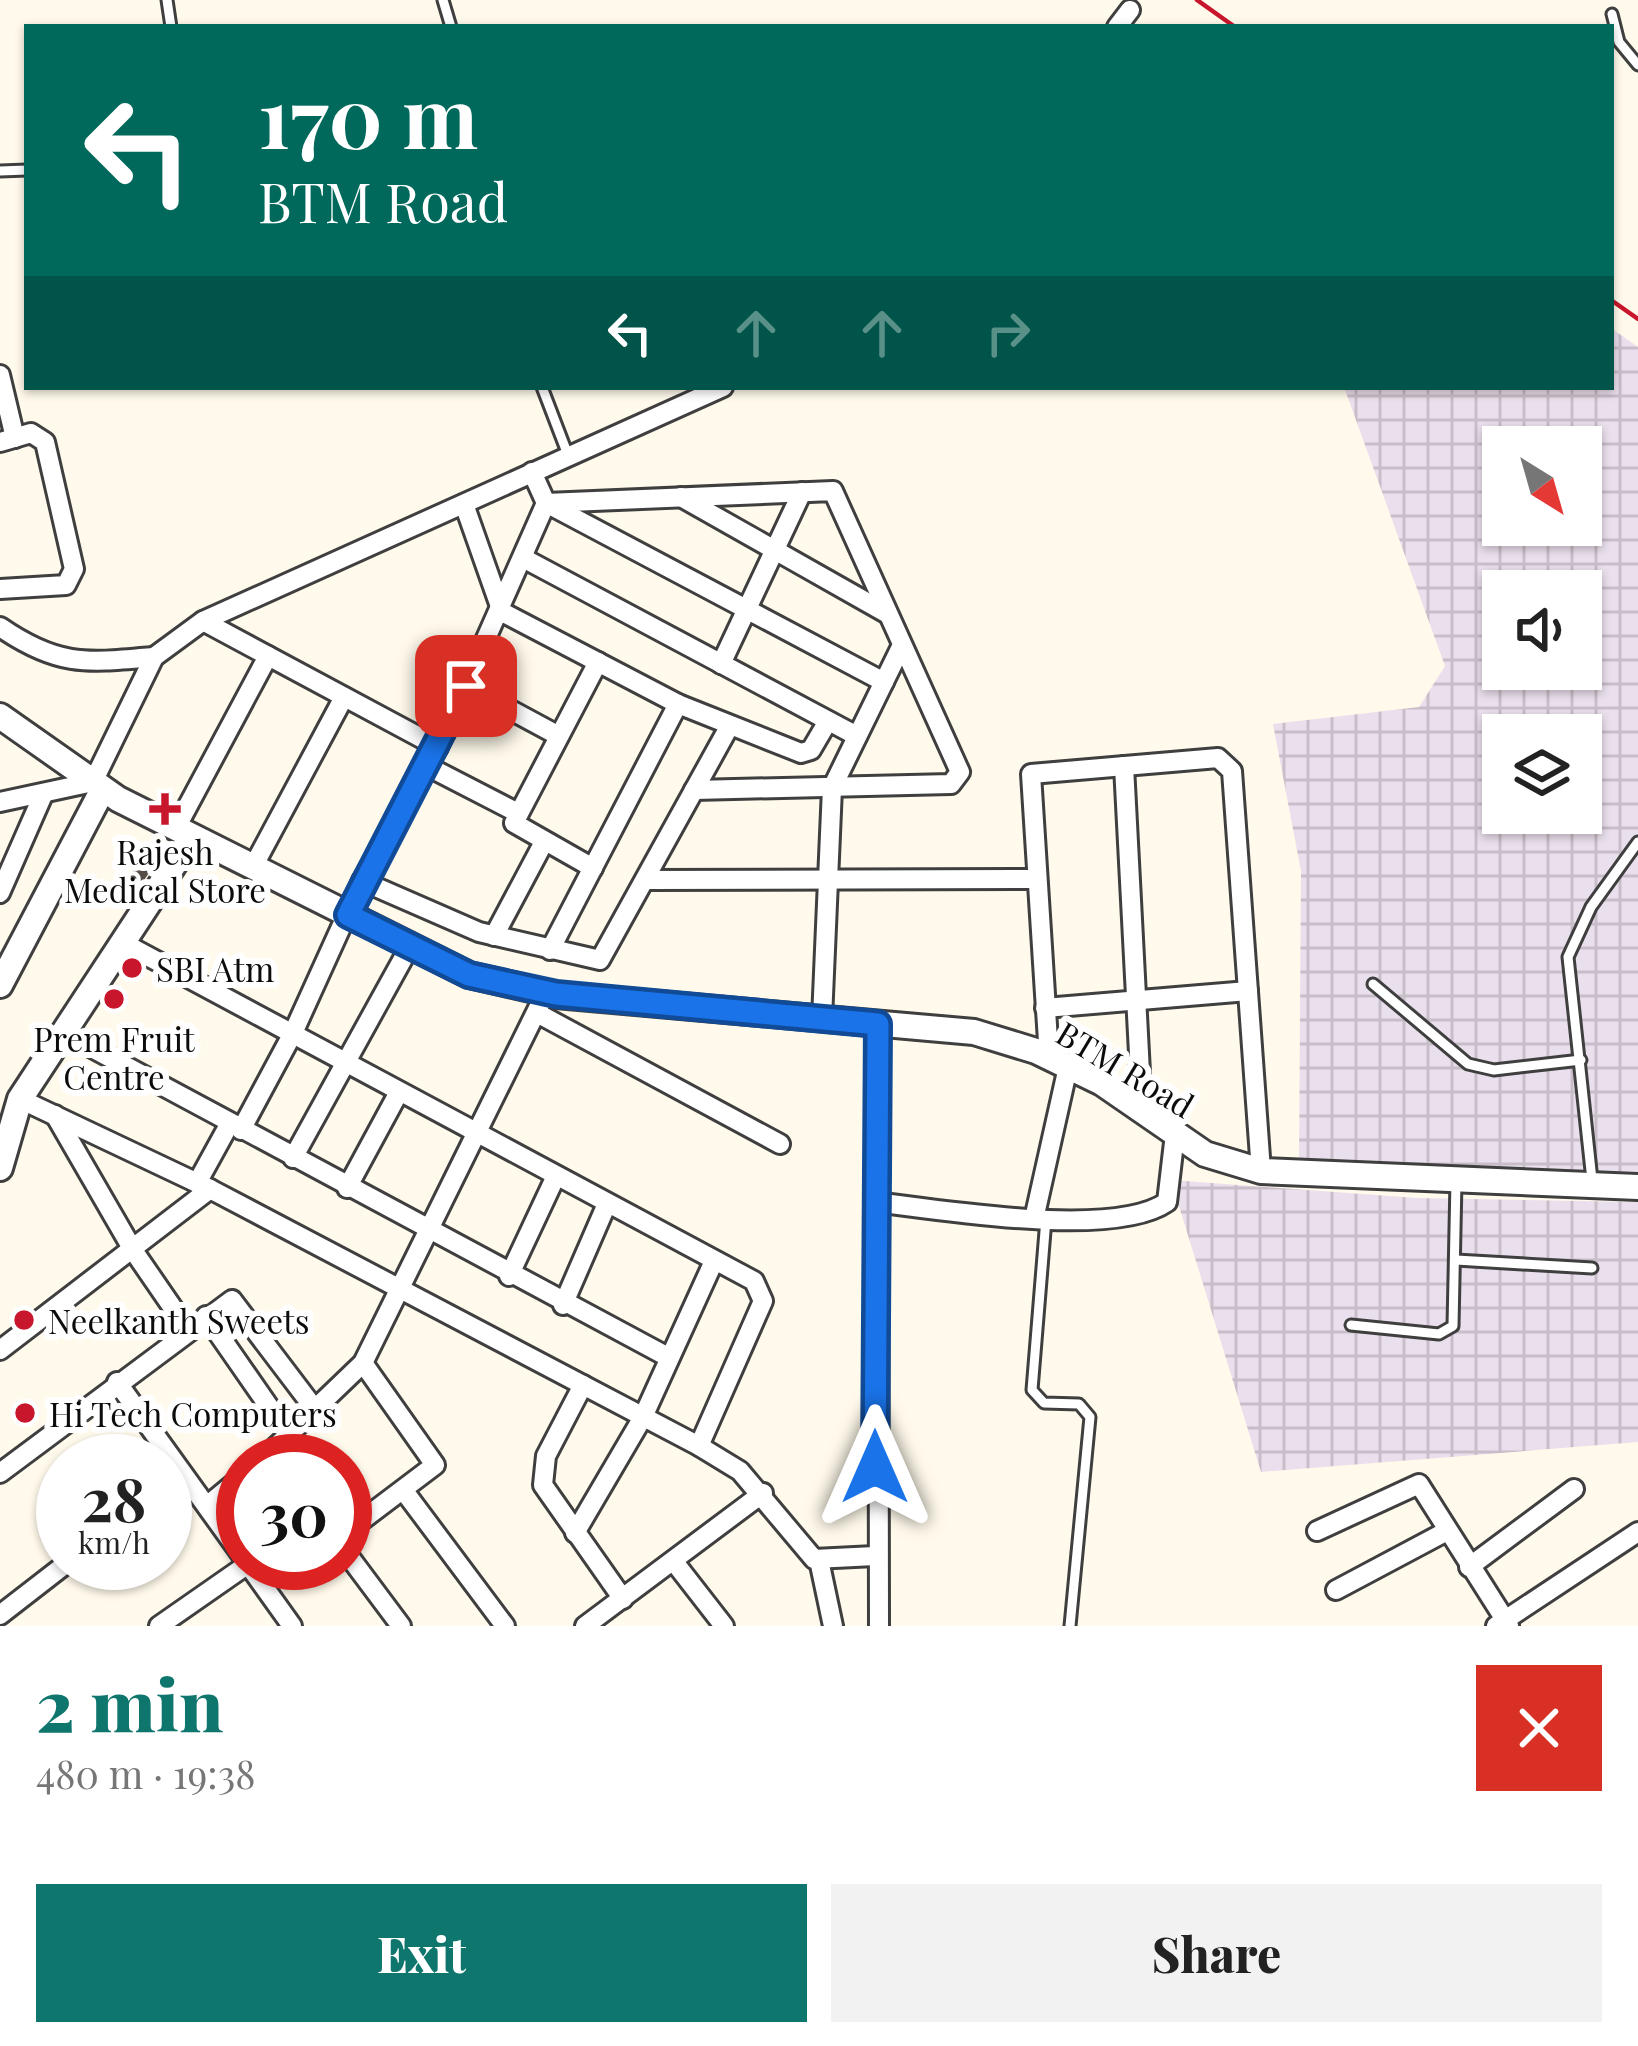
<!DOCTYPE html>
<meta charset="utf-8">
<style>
:root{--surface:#fff;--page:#f2f2f2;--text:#222;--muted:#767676;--accent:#0f766e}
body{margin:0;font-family:"Playfair Display",serif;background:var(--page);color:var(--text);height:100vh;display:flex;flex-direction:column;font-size:45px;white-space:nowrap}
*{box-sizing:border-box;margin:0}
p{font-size:39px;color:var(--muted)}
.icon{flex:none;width:66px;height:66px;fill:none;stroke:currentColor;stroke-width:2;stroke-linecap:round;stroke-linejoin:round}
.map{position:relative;height:1626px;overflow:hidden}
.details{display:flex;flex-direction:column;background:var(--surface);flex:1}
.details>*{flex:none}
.top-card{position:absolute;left:24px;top:24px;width:1590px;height:366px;border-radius:0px;box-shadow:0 3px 9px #0004;background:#00695c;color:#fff;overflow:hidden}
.needle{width:78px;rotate:143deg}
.controls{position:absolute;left:1482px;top:426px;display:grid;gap:24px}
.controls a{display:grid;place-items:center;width:120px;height:120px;border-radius:0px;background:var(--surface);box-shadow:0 3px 9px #0004;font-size:60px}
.speed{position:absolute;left:36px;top:1434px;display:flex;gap:24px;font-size:60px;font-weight:700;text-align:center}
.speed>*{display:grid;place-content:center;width:156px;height:156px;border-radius:50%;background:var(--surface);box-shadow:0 3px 9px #0004;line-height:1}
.speed small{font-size:30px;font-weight:400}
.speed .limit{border:18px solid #d22;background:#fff;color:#111}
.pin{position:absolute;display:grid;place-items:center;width:102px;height:102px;color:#fff;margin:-51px;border-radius:24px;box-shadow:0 6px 18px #0006}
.me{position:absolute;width:132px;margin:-66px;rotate:0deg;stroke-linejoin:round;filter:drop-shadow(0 0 9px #0008)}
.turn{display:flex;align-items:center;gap:42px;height:252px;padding:0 36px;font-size:54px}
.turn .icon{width:156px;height:156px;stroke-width:2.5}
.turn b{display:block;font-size:84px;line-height:102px}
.lanes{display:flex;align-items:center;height:114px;padding:0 36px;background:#0003;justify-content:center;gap:60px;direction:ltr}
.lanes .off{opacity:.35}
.round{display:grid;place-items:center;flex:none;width:126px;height:126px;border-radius:0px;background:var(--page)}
.headline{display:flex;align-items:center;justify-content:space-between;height:204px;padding:0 36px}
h1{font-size:72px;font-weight:800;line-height:90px;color:var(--accent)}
.primary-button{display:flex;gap:24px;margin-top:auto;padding:24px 36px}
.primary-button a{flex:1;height:138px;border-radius:0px;background:var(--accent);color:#fff;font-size:48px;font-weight:800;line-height:138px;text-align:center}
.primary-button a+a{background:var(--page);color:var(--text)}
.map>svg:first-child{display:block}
</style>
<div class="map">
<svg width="1638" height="1626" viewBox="0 0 1638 1626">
<defs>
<pattern id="industrial-grid" width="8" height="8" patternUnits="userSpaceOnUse" patternTransform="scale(3)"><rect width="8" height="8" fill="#eadfec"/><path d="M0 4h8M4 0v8" fill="none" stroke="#c8bec9"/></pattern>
<pattern id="building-hatch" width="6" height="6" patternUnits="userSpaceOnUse" patternTransform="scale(3)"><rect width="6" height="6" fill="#564c47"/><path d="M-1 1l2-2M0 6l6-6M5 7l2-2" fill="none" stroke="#69615d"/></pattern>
</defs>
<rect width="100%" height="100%" fill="#fffaeb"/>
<g fill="url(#industrial-grid)" fill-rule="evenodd">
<path d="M 1611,328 L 1638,347 L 1638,1173 L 1299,1159 L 1301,871 L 1273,724 L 1419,707 L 1445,666 L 1344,387 L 1611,387 ZM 1503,447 L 1581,447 L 1581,525 L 1503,525 ZM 1503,591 L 1581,591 L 1581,669 L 1503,669 ZM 1503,735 L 1581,735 L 1581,813 L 1503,813 Z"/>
<polygon points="1171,1180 1417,1198 1638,1202 1638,1442 1261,1472"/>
</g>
<polygon fill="url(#building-hatch)" points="137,863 151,870 138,889 127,881"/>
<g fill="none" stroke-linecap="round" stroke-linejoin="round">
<defs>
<g id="service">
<polyline points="167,0 171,27"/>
<polyline points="443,0 451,27"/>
<polyline points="1612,14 1619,42 1638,65"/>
<polyline points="0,171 27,170"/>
<polyline points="542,387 568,455"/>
<polyline points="1373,984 1468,1064 1494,1070 1581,1060"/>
<polyline points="1592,1180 1568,957 1591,907 1638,842"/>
<polyline points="1046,1219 1032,1390 1044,1403 1079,1404 1090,1417 1070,1626"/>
<polyline points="1456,1260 1592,1268"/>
<polyline points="1351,1325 1439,1334 1453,1326 1456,1181"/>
</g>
<g id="minor">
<polyline points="1117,27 1130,10"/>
<polyline points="0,375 15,438"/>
<polyline points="0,442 31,433 45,442 74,569 66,585 0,589"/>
<polyline points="532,472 546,503 884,682"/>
<polyline points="681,497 886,613"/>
<polyline points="546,503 833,491 960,772 951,784 694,790"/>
<polyline points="464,504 502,612 678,704 801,753 811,750 828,721"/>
<polyline points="523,558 857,736"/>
<polyline points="203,621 438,747"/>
<path d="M 0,627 C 58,667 86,663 154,657"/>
<polyline points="721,664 802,492"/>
<polyline points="466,686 559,736"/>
<polyline points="427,766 518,813"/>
<polyline points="1124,766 1142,1111"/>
<polyline points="0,802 93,782 154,657 203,621 723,387"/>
<polyline points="176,828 268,656"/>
<polyline points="253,867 344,697"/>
<polyline points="593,868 514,823 598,662"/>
<polyline points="646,880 1036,879"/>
<polyline points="362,881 479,932 600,960 729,727"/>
<polyline points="0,893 43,795"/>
<polyline points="494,936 544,842"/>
<polyline points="125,944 754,1281 763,1301 699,1446"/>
<polyline points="550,950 678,704"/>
<polyline points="1045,1008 1248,991"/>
<polyline points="537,1013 780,1144"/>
<polyline points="822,1019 832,788 901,647"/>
<polyline points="878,1024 879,1626"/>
<polyline points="66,1034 668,1357"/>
<polyline points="1049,1057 1031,774 1218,758 1232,771 1261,1171"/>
<polyline points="20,1099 210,1189 699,1446 740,1471 814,1559 875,1556"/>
<polyline points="55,1115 133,1250 188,1330"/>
<polyline points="241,1130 293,1033 362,881 438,747 546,503"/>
<polyline points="293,1158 410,946"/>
<polyline points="197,1183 230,1123"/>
<polyline points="347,1188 399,1092"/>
<path d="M 875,1202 C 942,1210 1114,1239 1167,1202 L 1175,1134"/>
<polyline points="1034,1219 1068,1067"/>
<polyline points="509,1276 555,1178"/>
<polyline points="563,1305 606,1206"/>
<polyline points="206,1316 290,1437"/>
<polyline points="0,1350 210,1189"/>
<polyline points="117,1382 243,1557"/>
<polyline points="583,1385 546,1456 543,1485 623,1599"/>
<polyline points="261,1461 363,1363 546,992"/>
<polyline points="0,1473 232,1300 317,1412"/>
<polyline points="404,1491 505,1626"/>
<polyline points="207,1506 243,1476"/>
<polyline points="1317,1531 1419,1484 1509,1626"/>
<polyline points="345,1533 435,1465 363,1363"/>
<polyline points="575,1533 643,1417 714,1261"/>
<polyline points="345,1551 401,1626"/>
<polyline points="819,1560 833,1626"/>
<polyline points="247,1563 292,1626"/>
<polyline points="675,1563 724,1626"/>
<polyline points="1469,1567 1574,1489"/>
<polyline points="1336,1590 1447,1531"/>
<polyline points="0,1615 67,1563"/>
<polyline points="159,1626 248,1564"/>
<polyline points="585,1626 763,1493"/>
<polyline points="1496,1626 1638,1532"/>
</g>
<g id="tertiary">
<polyline points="0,716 118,799 469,975 556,995 974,1032 1036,1051 1102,1083 1205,1154 1261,1171 1638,1187"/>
<polyline points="0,985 103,789"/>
<polyline points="0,1168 20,1099 192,837"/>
</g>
</defs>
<use href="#service" stroke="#3f3f3f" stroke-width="15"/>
<use href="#minor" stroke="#3f3f3f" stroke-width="24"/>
<use href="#tertiary" stroke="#3f3f3f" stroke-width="30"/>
<use href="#service" stroke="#fff" stroke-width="9"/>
<use href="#minor" stroke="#fff" stroke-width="18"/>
<use href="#tertiary" stroke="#fff" stroke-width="24"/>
<g stroke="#c8172c" stroke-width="4.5">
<polyline points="1197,0 1235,27"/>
<polyline points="1611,300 1638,319"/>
</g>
</g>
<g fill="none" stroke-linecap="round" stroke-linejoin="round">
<defs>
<polyline id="route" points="466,686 348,915 469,975 556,994 878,1024 875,1467"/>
</defs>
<use href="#route" stroke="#114b97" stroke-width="30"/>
<use href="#route" stroke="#1a73e8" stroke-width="21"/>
</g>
<g fill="#c8172c" stroke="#fff" stroke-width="4.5">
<path d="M159 791h12v12h12v12h-12v12h-12v-12h-12v-12h12z"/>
<circle cx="132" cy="968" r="12"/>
<circle cx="114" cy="999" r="12"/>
<circle cx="24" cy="1320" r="12"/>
<circle cx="25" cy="1413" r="12"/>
</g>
<g text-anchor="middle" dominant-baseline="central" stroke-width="12" stroke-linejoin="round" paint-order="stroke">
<g font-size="33" fill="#0c0c0c" stroke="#fff" text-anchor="start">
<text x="165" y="851" text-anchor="middle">Rajesh<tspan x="165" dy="38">Medical Store</tspan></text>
<text x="156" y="968">SBI Atm</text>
<text x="114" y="1038" text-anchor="middle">Prem Fruit<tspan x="114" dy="38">Centre</tspan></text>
<text x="48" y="1320">Neelkanth Sweets</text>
<text x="49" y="1413">Hi Tech Computers</text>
</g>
<g font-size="33" fill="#0c0c0c" stroke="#fff">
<text transform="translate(1126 1068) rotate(31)">BTM Road</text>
</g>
</g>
</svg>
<div class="controls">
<a><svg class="needle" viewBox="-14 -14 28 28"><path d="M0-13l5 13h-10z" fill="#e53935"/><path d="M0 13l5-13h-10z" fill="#767676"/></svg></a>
<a><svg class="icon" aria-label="sound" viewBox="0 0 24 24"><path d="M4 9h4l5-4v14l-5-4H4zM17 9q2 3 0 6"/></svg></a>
<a><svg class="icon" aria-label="layers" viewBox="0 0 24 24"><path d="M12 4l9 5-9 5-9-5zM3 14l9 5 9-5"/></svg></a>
</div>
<div class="speed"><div>28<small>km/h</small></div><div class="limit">30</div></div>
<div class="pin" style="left:466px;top:686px;background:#d93025"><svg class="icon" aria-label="arrive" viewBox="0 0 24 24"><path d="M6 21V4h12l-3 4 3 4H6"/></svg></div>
<svg class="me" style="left:875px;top:1467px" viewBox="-20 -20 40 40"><path d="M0-17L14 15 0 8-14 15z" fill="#1a73e8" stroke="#fff" stroke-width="4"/></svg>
<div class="top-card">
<div class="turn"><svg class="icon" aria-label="left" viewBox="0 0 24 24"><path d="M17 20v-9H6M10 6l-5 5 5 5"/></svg><div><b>170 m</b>BTM Road</div></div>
<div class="lanes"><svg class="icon" aria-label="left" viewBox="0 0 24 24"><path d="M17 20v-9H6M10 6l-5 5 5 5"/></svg><svg class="icon off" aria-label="ahead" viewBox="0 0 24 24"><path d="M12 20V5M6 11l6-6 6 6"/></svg><svg class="icon off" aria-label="ahead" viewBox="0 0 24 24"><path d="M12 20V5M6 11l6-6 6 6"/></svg><svg class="icon off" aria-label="right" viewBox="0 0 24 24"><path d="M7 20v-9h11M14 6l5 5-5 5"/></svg></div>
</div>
</div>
<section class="details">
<div class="headline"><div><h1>2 min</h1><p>480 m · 19:38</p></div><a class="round" style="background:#d93025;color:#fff"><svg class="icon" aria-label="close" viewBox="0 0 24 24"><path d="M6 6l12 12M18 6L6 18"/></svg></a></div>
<div class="primary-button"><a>Exit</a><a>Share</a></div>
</section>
